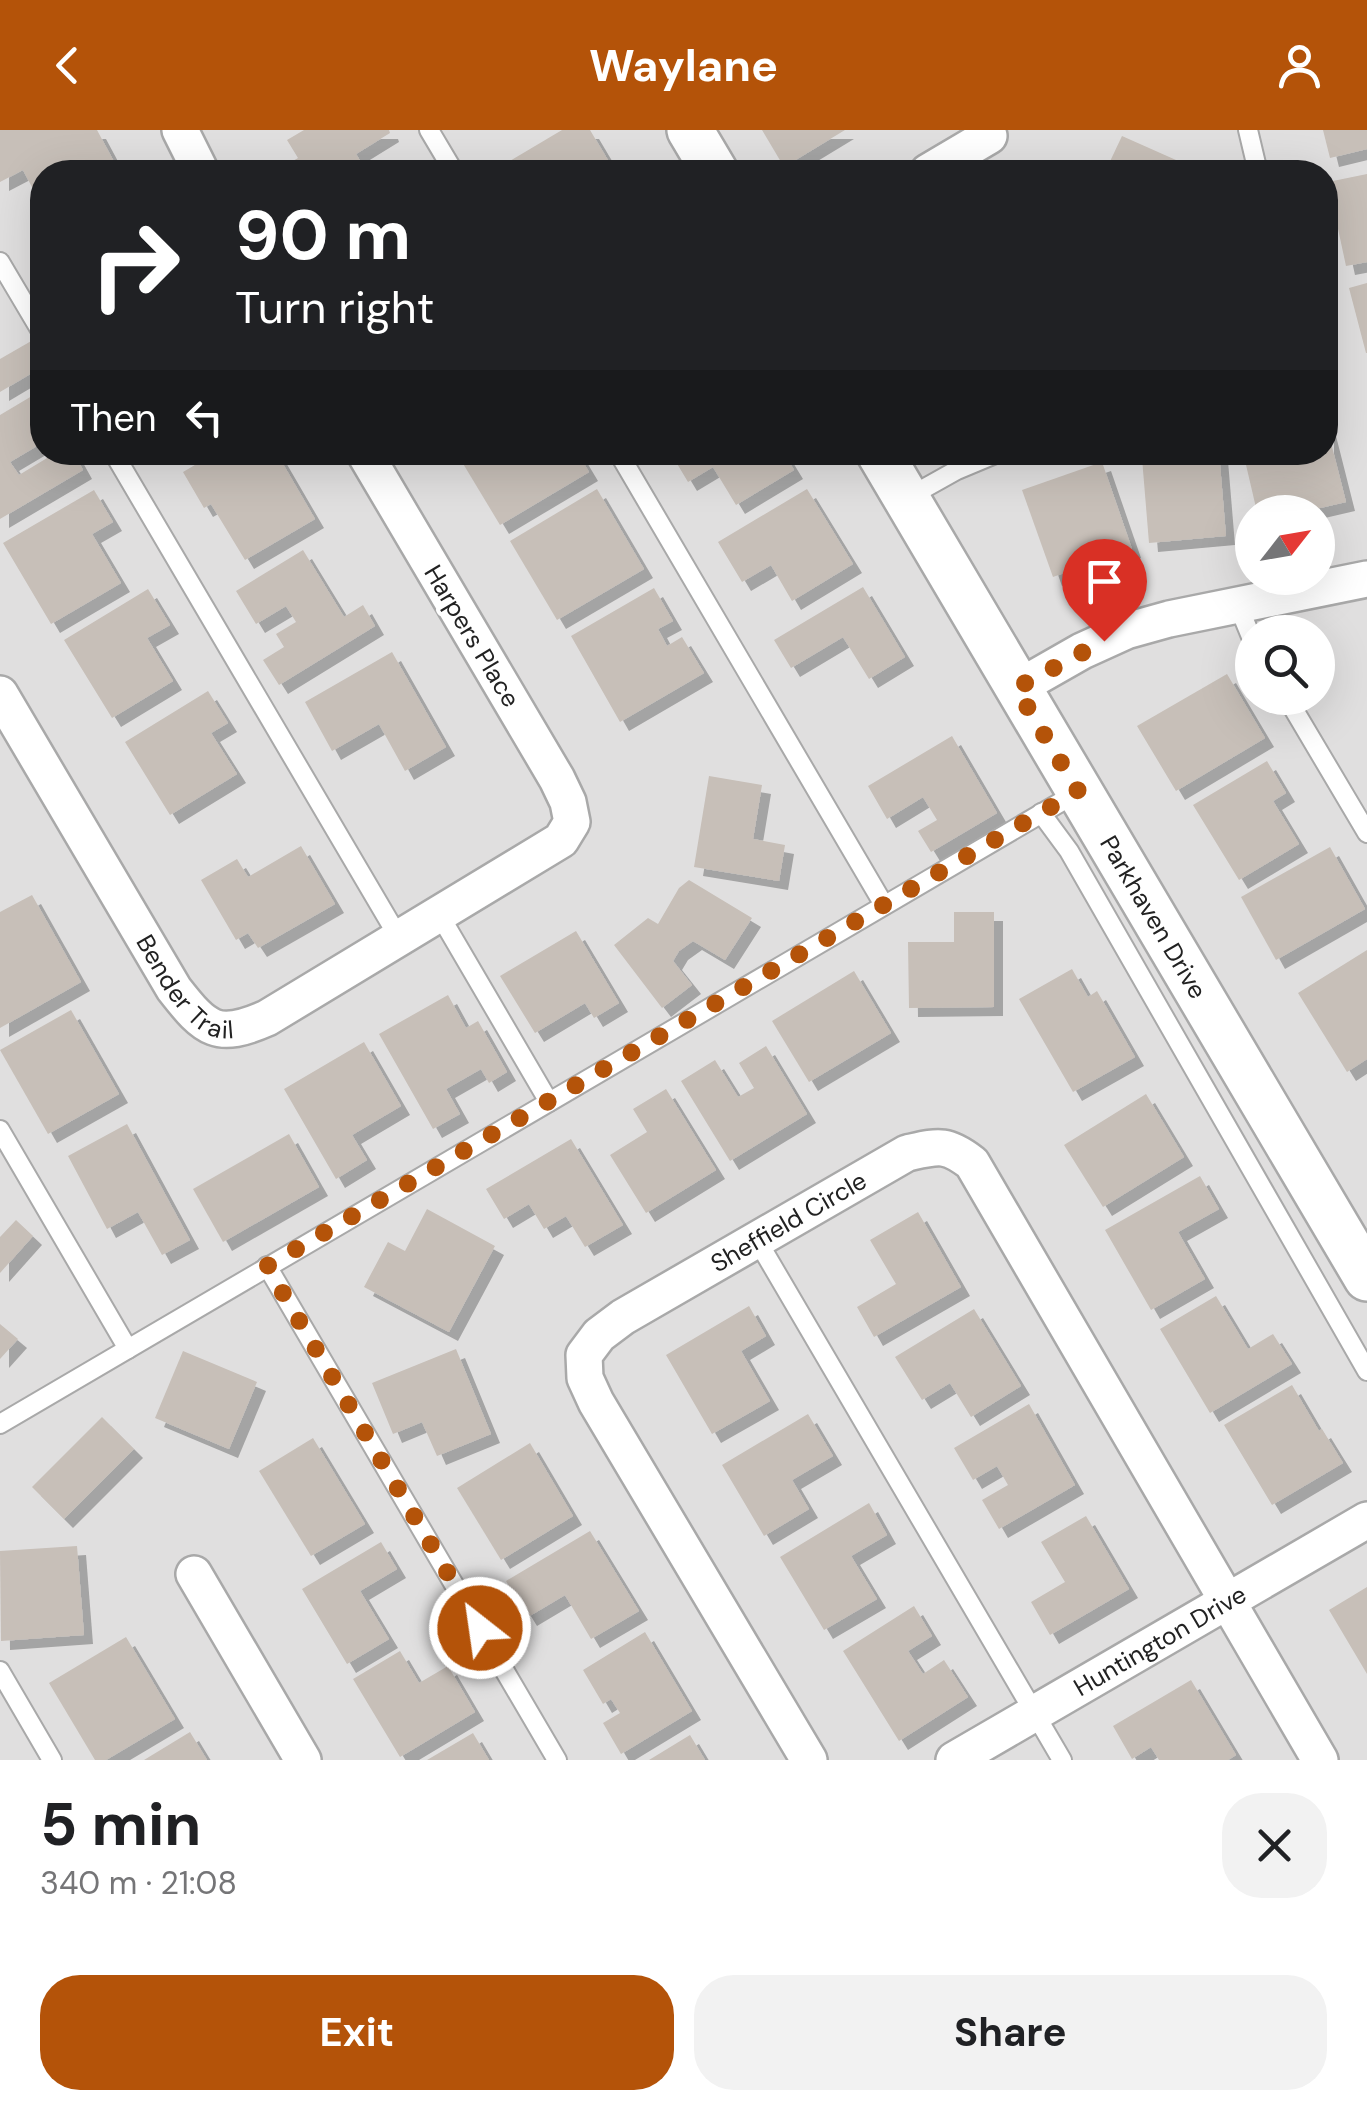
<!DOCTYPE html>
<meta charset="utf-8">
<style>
:root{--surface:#fff;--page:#f2f2f2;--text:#202124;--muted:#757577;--accent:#b45309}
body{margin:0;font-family:"DM Sans",sans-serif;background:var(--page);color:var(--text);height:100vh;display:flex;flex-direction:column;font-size:38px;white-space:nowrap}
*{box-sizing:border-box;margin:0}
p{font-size:32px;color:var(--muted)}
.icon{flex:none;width:55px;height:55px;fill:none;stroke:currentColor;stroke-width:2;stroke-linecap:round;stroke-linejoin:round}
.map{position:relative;height:1630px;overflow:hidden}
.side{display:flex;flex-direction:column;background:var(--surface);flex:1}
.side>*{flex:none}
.guide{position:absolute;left:30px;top:30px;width:1308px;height:305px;border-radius:40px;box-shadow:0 10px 40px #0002;background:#202124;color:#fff;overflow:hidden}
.needle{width:65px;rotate:59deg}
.buttons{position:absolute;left:1235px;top:365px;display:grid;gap:20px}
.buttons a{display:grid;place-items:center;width:100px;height:100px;border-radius:50%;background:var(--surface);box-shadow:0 10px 40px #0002;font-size:50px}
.pin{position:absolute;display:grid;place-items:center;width:85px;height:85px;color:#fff;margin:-102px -42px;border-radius:50% 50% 50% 0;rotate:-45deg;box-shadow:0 0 10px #0007}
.pin .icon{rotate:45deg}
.me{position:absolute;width:110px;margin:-55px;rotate:330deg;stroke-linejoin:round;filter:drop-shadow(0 0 8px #0008)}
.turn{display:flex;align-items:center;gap:35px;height:210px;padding:0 40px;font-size:45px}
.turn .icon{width:130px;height:130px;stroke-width:2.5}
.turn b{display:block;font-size:70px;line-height:85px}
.then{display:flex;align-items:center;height:95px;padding:0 40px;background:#0003;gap:20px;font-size:38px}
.round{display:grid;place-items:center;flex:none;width:105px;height:105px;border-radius:40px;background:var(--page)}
.headline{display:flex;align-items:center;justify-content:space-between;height:170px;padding:0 40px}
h1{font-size:60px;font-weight:700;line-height:75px}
.action{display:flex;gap:20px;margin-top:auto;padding:20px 40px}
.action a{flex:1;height:115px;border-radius:40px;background:var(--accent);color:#fff;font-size:40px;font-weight:700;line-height:115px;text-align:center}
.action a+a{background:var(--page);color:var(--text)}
header{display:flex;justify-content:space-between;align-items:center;height:130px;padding:0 40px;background:var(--accent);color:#fff;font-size:45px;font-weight:700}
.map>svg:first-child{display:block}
</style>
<header><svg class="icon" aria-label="back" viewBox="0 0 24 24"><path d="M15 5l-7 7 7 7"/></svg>Waylane<svg class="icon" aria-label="person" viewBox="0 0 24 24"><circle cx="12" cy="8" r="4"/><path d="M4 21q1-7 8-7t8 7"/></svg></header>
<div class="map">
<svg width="1367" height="1630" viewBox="0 0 1367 1630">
<defs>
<filter id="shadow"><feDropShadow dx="9" dy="9" stdDeviation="0" flood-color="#0004"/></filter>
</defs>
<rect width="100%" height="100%" fill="#f2efe9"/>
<path fill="#e0dfdf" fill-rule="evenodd" d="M 0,0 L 1367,0 L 1367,1630 L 0,1630 ZM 42,42 L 1325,42 L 1325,322 L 42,322 ZM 1252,382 L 1318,382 L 1318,448 L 1252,448 ZM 1252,502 L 1318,502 L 1318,568 L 1252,568 Z"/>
<g fill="#c7bfb8" filter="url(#shadow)">
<polygon points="0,0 97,0 119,41 42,42 42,76 23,40 0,52"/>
<polygon points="304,0 389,0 390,3 356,24 367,42 291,42 286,35 298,28 287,10"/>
<polygon points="562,0 590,0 615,42 501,42 498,38"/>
<polygon points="762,0 845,0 784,37"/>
<polygon points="1323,0 1367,0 1367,19 1330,28"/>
<polygon points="1122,6 1194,38 1191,42 1105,42"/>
<polygon points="1367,44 1367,132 1346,136 1328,52"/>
<polygon points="1367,153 1367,223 1366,223 1349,158"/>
<polygon points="33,210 42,227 42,237 0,262 0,229"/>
<polygon points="37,263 42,272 42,313 10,332 19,345 57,322 73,322 83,340 0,389 0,285"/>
<polygon points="1325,289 1346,372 1303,382 1257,382 1243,322 1325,322"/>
<polygon points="217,322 276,322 315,389 245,430 211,374 204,378 183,342"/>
<polygon points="456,322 577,322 589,342 500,395"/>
<polygon points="670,322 783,322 794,340 736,375 713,337 688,352"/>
<polygon points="1219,322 1226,406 1149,413 1142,328"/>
<polygon points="1102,332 1132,419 1053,447 1022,360"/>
<polygon points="597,359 644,439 557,490 510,411"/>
<polygon points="807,359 853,434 792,471 771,435 742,452 718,412"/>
<polygon points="94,360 113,392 92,404 121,453 51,494 3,413"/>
<polygon points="303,420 344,487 363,475 375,496 279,555 263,530 284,517 276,504 296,492 286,476 256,494 236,461"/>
<polygon points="863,457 905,527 869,549 843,507 791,538 774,510"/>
<polygon points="654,458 673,491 658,499 667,516 682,507 704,543 620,592 571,506"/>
<polygon points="148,459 170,495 147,508 173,551 112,588 64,510"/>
<polygon points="392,522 446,617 405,641 379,594 332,621 305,572"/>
<polygon points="1227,544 1265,608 1176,661 1137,596"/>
<polygon points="208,561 228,593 211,603 237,644 170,685 125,612"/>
<polygon points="952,606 997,683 931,722 918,701 937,690 923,667 887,689 868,656"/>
<polygon points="1267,631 1286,663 1273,671 1299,714 1239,750 1193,675"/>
<polygon points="709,646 762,655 753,709 785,715 779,751 694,737"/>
<polygon points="301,716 335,774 258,818 248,803 236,810 201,750 237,729 248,747"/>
<polygon points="1330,717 1365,779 1276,830 1241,767"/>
<polygon points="689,750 752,788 725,830 693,811 679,821 673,831 692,855 662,878 614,815 648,788 658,794 679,758"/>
<polygon points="32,765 81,852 0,898 0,782"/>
<polygon points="954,782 994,782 994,877 909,878 908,812 954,812"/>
<polygon points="576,801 619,873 594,888 585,873 535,903 500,846"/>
<polygon points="1367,820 1367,929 1347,942 1298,863"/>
<polygon points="1072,839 1088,867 1097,861 1135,927 1073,962 1019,869"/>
<polygon points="854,841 891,903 809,952 772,891"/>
<polygon points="448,865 466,898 478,891 507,942 489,953 481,939 446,959 460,984 433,999 379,904"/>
<polygon points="71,880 119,964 48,1004 0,920"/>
<polygon points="364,912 401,976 352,1005 367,1030 336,1049 284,959"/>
<polygon points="766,916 807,984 730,1031 681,951 715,930 738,967 754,958 739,933"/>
<polygon points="666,959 716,1040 646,1083 610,1025 647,1002 633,979"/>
<polygon points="1146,964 1184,1027 1103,1077 1064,1015"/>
<polygon points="127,994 190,1110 162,1125 138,1082 107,1099 68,1026"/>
<polygon points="289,1004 319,1057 223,1112 193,1059"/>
<polygon points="571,1009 623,1095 585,1117 566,1086 544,1099 529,1074 504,1089 486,1059"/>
<polygon points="1200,1046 1219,1079 1178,1102 1205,1149 1151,1180 1105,1100"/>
<polygon points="427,1079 495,1116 449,1202 364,1157 388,1112 405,1121"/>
<polygon points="918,1082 961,1157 874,1207 857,1177 896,1154 870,1110"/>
<polygon points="16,1090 33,1106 0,1143 0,1107"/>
<polygon points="1216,1166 1248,1219 1273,1204 1292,1234 1210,1283 1160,1199"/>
<polygon points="749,1176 766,1206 741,1221 770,1271 712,1304 666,1225"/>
<polygon points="974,1179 1021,1256 971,1287 950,1253 922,1270 895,1227"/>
<polygon points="0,1194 18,1209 0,1229"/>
<polygon points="456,1219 491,1304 437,1326 422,1292 393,1304 372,1253"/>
<polygon points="183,1221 257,1252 229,1319 155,1288"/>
<polygon points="1292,1255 1319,1301 1322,1299 1343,1333 1272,1375 1224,1295"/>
<polygon points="1029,1274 1075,1355 999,1399 982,1370 1008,1355 997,1336 973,1350 954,1318"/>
<polygon points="808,1284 833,1326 792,1350 809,1379 764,1406 722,1335"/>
<polygon points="102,1287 134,1319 64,1389 32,1357"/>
<polygon points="313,1308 365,1394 311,1426 259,1341"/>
<polygon points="530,1313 573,1386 501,1430 457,1358"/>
<polygon points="869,1373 887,1405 851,1426 877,1469 824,1500 780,1427"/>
<polygon points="1086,1386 1129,1459 1050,1505 1031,1472 1065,1452 1041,1412"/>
<polygon points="590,1401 639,1481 591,1509 565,1465 528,1487 506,1451"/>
<polygon points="381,1412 397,1439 360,1461 389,1509 347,1534 302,1459"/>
<polygon points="77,1416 84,1505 1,1511 0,1421"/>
<polygon points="1367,1457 1367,1544 1329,1480"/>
<polygon points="914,1476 932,1506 908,1521 923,1544 944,1530 968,1567 899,1611 843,1521"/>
<polygon points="645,1502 692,1581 621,1624 603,1593 620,1583 611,1569 603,1574 583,1540"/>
<polygon points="126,1507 175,1589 106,1630 95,1630 49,1553"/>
<polygon points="400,1521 419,1553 448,1536 475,1582 400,1627 353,1549"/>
<polygon points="1191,1550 1236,1625 1228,1630 1159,1630 1151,1617 1132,1629 1113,1596"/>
<polygon points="190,1602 207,1630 144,1630"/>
<polygon points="473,1603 489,1630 427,1630"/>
<polygon points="690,1605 705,1630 649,1630"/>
</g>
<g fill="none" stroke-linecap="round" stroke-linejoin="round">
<defs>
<g id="service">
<polyline points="429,0 454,42"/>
<polyline points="1248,0 1258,42"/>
<polyline points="0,132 42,203"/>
<polyline points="113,322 399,808"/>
<polyline points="618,322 884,775"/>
<polyline points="907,368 957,340 1000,322"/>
<polyline points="1238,475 1252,509"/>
<polyline points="1287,568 1367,703"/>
<polyline points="1041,683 1069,721 1367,1241"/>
<polyline points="439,784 549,972"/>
<polyline points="0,1000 128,1219"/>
<polyline points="757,1110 1062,1630"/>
<polyline points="267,1136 557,1630"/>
<polyline points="0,1294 1078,662"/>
<polyline points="0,1541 52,1630"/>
</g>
<g id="minor">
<polyline points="180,0 201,42"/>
<polyline points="928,42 989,6"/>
<polyline points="1017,558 1082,521 1126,501 1169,489 1367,449"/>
<path id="s1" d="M 0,564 L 174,859 C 206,900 217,910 267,888 L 561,710 L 572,692 L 568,672 L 557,649 L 364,322"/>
<polyline points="194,1444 303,1630"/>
<path id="s2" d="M 809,1630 L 596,1272 L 585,1248 L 584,1225 L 599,1205 L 623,1187 L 907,1023 C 939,1016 946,1013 972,1033 L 1320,1630"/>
<path id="s3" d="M 954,1630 L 1367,1390"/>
</g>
<g id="tertiary">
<polyline points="690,0 715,42"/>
<path id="s4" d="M 879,322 L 1367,1148"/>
</g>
</defs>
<use href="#service" stroke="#a9a9a9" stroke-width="22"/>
<use href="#minor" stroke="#a9a9a9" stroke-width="40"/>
<use href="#tertiary" stroke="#a9a9a9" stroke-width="50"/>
<use href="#service" stroke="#fff" stroke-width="18"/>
<use href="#minor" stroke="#fff" stroke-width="35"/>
<use href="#tertiary" stroke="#fff" stroke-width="45"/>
</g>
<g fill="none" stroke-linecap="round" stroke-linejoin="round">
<polyline stroke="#b45309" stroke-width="18" stroke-dasharray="0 32.4" points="480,1498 267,1136 1078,661 1016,558 1104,511"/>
</g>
<g text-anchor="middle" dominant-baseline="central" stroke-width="8" stroke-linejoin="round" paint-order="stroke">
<g font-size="25" fill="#222" stroke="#fff">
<text transform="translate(472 506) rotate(59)">Harpers Place</text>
<text stroke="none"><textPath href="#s4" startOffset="540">Parkhaven Drive</textPath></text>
<text stroke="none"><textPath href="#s1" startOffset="350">Bender Trail</textPath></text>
<text stroke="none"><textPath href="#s2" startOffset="712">Sheffield Circle</textPath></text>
<text stroke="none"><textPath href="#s3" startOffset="238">Huntington Drive</textPath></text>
</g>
</g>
</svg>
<div class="buttons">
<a><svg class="needle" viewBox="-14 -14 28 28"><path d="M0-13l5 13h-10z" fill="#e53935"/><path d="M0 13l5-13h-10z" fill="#757577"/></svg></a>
<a><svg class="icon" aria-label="search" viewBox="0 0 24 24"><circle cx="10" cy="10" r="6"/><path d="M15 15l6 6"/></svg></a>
</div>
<div class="pin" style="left:1104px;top:511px;background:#d93025"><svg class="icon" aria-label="arrive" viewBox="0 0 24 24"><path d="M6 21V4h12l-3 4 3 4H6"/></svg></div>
<svg class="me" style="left:480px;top:1498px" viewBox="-20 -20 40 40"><circle r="17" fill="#b45309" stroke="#fff" stroke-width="3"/><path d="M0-11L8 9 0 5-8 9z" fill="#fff"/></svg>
<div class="guide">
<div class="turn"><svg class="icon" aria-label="right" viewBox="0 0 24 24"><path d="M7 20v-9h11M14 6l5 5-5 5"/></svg><div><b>90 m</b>Turn right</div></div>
<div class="then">Then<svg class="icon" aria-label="left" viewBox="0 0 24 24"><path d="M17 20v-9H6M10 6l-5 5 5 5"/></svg></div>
</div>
</div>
<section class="side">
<div class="headline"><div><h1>5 min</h1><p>340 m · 21:08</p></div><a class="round"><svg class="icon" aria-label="close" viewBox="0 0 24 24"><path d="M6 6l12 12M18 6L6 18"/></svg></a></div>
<div class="action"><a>Exit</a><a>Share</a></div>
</section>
